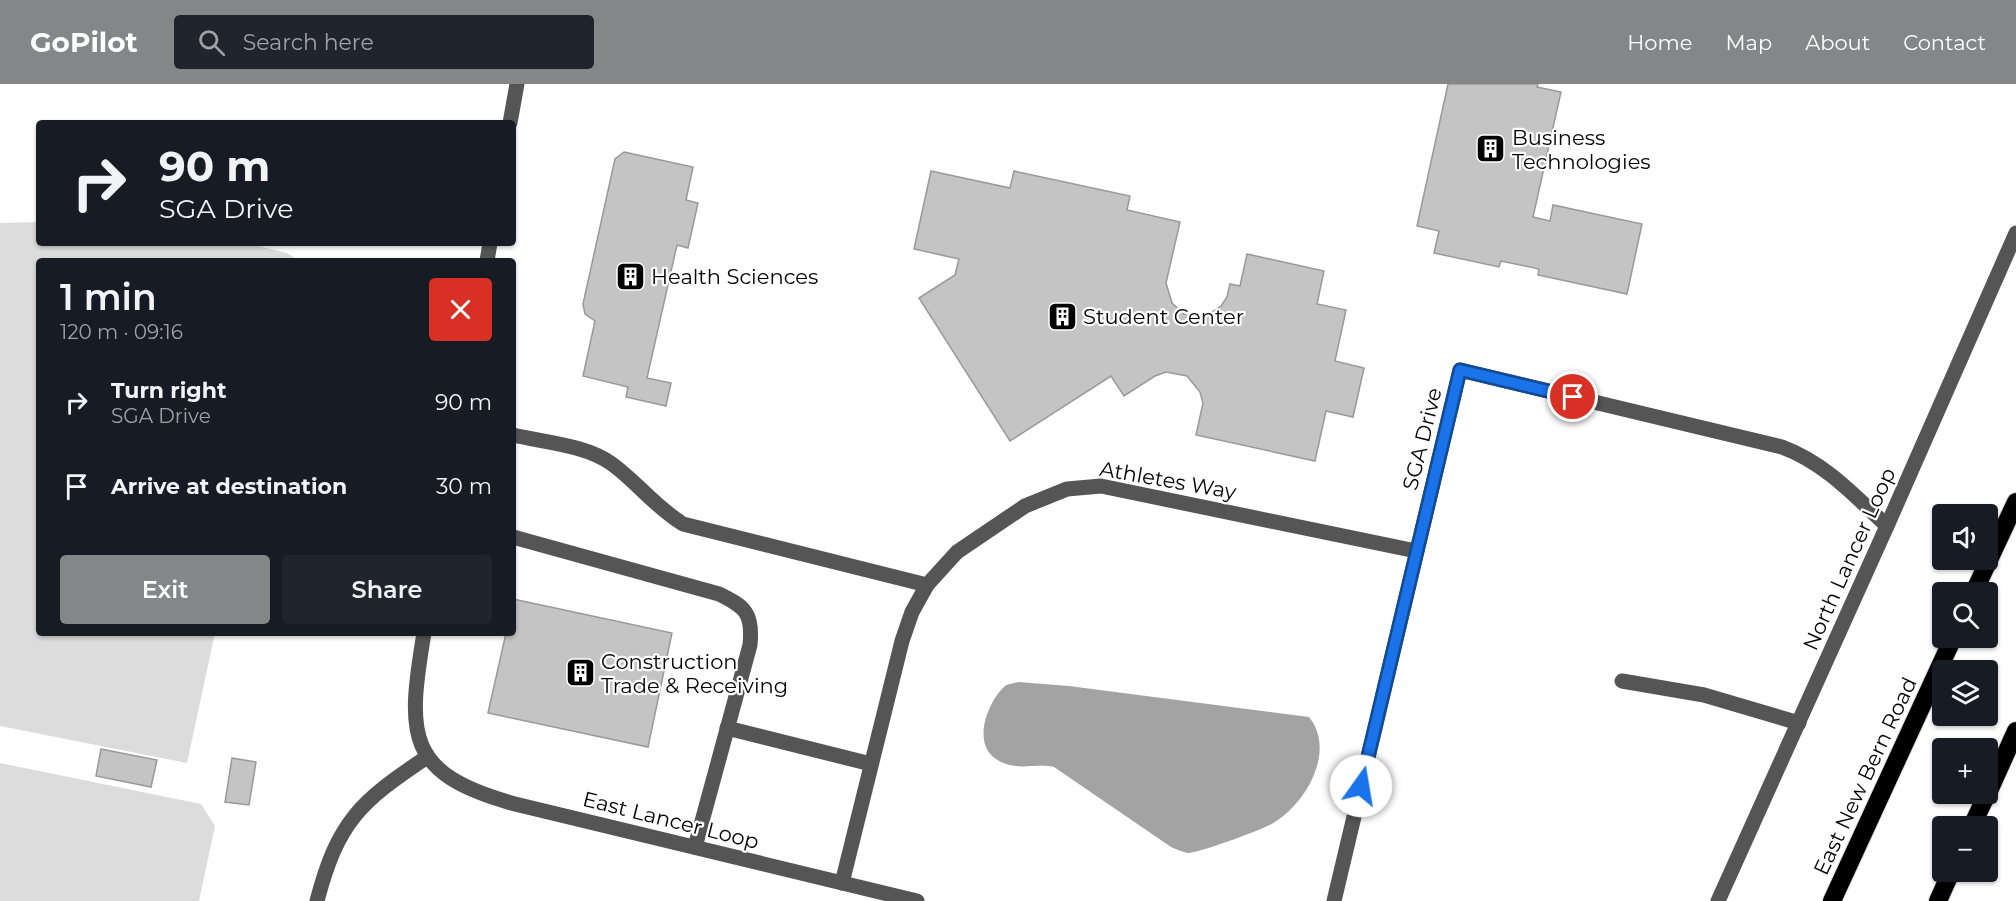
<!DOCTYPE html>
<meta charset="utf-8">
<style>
:root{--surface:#171b24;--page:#20242c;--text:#f1f3f6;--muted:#9ea1a6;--accent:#858687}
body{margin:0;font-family:Montserrat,sans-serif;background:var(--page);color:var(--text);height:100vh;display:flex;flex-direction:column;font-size:22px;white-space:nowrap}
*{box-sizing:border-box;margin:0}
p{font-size:20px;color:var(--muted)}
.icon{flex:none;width:33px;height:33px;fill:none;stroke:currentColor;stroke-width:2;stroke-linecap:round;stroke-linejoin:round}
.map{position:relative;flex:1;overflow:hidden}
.sheet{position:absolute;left:36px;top:174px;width:480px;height:378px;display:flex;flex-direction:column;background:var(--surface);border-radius:6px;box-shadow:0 2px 4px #0004}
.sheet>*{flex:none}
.banner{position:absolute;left:36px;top:36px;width:480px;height:126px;border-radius:6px;box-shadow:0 2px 4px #0004;background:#171b24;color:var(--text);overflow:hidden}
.controls{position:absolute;left:1932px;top:420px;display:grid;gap:12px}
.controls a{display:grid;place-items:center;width:66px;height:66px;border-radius:6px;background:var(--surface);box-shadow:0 2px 4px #0004;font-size:30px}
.pin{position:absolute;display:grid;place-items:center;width:51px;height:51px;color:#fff;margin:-26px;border:3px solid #fff;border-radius:50%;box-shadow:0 2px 6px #0007}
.me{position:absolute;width:66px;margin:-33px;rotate:13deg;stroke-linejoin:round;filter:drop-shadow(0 0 4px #0008)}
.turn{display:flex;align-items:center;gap:21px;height:126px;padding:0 24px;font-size:27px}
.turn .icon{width:78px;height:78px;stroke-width:2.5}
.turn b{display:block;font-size:42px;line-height:51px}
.round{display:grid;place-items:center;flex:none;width:63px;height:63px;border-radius:6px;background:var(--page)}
.overview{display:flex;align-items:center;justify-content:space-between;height:102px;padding:0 24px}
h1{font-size:36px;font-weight:600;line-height:45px}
.primary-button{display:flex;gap:12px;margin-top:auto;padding:12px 24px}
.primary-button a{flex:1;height:69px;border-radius:6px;background:var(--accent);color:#fff;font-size:24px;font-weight:600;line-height:69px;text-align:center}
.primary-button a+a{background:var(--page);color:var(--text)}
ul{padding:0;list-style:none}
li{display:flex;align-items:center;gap:18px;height:84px;padding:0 24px}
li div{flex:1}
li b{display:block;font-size:22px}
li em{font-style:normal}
header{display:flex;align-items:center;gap:36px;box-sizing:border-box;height:84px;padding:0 30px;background:var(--accent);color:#fff}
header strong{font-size:28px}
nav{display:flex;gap:33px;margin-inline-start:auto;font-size:21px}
.search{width:420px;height:54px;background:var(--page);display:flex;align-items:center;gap:15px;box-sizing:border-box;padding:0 21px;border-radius:6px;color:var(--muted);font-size:22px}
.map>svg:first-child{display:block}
</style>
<header>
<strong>GoPilot</strong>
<div class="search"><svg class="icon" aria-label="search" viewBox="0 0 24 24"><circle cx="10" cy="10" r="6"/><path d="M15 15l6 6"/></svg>Search here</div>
<nav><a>Home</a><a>Map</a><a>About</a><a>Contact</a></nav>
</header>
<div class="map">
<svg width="2016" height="817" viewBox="0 0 2016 817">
<rect width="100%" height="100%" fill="#fff"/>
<g fill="#dcdcdc">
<polygon points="39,138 39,159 246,159 287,169 299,177 39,177 39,549 215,549 187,679 0,642 0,139"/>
<polygon points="0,679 201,720 215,742 199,817 0,817"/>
</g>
<path fill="#a3a3a3" d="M 1018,598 L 1069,602 L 1309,633 C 1336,666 1307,718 1275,738 C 1265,745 1199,769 1188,769 C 1183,768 1176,765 1171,763 L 1054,683 C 1033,679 1015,688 996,675 C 972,660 987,618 1005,602 C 1008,600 1014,599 1018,598 Z"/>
<g fill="#c4c4c4" stroke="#999" stroke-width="1.5">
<polygon points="1448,0 1538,0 1537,3 1561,8 1533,133 1550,137 1553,121 1642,140 1627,210 1538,191 1539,185 1501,177 1499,183 1434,169 1439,147 1417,142"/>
<polygon points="624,68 693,83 686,116 698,119 688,164 677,161 647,294 671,299 666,322 626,313 628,303 583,292 595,237 585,230 583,220 615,75"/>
<polygon points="931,87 1010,104 1014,87 1130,112 1127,126 1180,138 1166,199 1172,219 1184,230 1206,232 1221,222 1227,213 1230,200 1240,202 1247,170 1324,187 1317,220 1346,226 1335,277 1364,284 1353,333 1326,327 1315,377 1196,351 1203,319 1200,308 1187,292 1166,288 1155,292 1124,312 1111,292 1010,357 919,214 955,191 959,175 914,165"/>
<polygon points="513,515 672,549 648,663 488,629 506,549 513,549"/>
<polygon points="101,665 157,676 151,703 96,692"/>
<polygon points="232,674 256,678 249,721 225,718"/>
</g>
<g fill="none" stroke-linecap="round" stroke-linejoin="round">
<defs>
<g id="highway">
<polyline points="1974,508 2016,418"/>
<polyline points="1988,709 2016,647"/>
<polyline points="1972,742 1987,710"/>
<polyline points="1832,817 1953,554"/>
<polyline points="1938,817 1951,788"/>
</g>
</defs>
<use href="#highway" stroke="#dbdbdb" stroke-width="20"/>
<g stroke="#555" stroke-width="15">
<polyline points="510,39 517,0"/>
<polyline points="487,177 490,159"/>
<path d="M 513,351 C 543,358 586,361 612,380 C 638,399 654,422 683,440 L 927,501"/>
<path d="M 513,453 L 719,510 C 746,523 753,530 750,561 L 695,763"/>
<path d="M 424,549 C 407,651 405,690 515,720 L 917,817"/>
<polyline points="1622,597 1704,611 1799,639"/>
<polyline points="727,644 871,680"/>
<polyline points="842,799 902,557 912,528 927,501 957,468 1025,422 1067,405 1101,402 1416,467"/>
<path d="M 317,817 C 338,737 360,718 427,673"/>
<path d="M 1334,817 L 1460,286 L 1782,363 C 1825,379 1854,411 1887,442"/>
<polyline points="1718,817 1887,442 2016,149"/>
</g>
<use href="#highway" stroke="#000" stroke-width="18"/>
</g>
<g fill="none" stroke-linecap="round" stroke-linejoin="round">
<defs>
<polyline id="route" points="1361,702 1460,286 1573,313"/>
</defs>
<use href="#route" stroke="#114b97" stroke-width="15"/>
<use href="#route" stroke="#1a73e8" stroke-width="10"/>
</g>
<defs>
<symbol id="building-square" viewBox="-11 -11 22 22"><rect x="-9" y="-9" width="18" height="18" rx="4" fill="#000" stroke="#fff"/><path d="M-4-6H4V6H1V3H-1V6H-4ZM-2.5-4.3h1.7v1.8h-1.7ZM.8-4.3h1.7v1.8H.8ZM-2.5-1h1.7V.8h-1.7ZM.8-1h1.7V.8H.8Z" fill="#fff"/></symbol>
</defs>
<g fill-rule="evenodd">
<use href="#building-square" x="1474" y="48" width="33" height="33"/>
<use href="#building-square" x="614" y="176" width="33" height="33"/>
<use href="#building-square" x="1046" y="216" width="33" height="33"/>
<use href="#building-square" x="564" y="572" width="33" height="33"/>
</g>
<g text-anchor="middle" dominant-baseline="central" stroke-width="4.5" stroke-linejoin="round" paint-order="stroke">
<g font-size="21" fill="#000" stroke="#fff" text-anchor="start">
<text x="1512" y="53">Business<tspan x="1512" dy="24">Technologies</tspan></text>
<text x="651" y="192">Health Sciences</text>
<text x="1083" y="232">Student Center</text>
<text x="601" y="577">Construction<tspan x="601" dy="24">Trade &amp; Receiving</tspan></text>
</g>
<g font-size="21" fill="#000" stroke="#fff">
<text transform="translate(1422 355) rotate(-76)">SGA Drive</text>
<text transform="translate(1168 396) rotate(10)">Athletes Way</text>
<text transform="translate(1849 475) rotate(-66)">North Lancer Loop</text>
<text transform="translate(1865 692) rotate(-65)">East New Bern Road</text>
<text transform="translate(671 736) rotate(14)">East Lancer Loop</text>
</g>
</g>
</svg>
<div class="controls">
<a><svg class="icon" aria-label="sound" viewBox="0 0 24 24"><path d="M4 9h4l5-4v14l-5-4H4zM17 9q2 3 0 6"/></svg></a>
<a><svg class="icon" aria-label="search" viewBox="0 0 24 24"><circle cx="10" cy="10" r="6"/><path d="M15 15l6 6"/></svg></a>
<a><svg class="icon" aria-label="layers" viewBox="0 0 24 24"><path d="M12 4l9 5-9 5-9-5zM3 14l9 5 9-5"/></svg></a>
<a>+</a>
<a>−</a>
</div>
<div class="pin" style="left:1573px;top:313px;background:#d93025"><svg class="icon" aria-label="arrive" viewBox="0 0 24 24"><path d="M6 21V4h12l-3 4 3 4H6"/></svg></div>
<svg class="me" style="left:1361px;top:702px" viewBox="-20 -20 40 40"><circle r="19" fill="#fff"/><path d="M0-13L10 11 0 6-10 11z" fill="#1a73e8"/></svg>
<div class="banner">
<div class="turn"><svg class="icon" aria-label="right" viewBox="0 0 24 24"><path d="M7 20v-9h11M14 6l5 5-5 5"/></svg><div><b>90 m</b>SGA Drive</div></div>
</div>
<section class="sheet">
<div class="overview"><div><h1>1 min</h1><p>120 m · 09:16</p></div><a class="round" style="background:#d93025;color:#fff"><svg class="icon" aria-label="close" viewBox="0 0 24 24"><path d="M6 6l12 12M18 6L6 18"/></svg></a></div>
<ul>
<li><svg class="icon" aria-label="right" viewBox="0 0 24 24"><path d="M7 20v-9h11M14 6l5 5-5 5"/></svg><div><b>Turn right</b><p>SGA Drive</p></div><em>90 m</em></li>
<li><svg class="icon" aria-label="arrive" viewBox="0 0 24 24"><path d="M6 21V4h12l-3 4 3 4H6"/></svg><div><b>Arrive at destination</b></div><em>30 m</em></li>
</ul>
<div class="primary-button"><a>Exit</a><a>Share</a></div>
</section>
</div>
